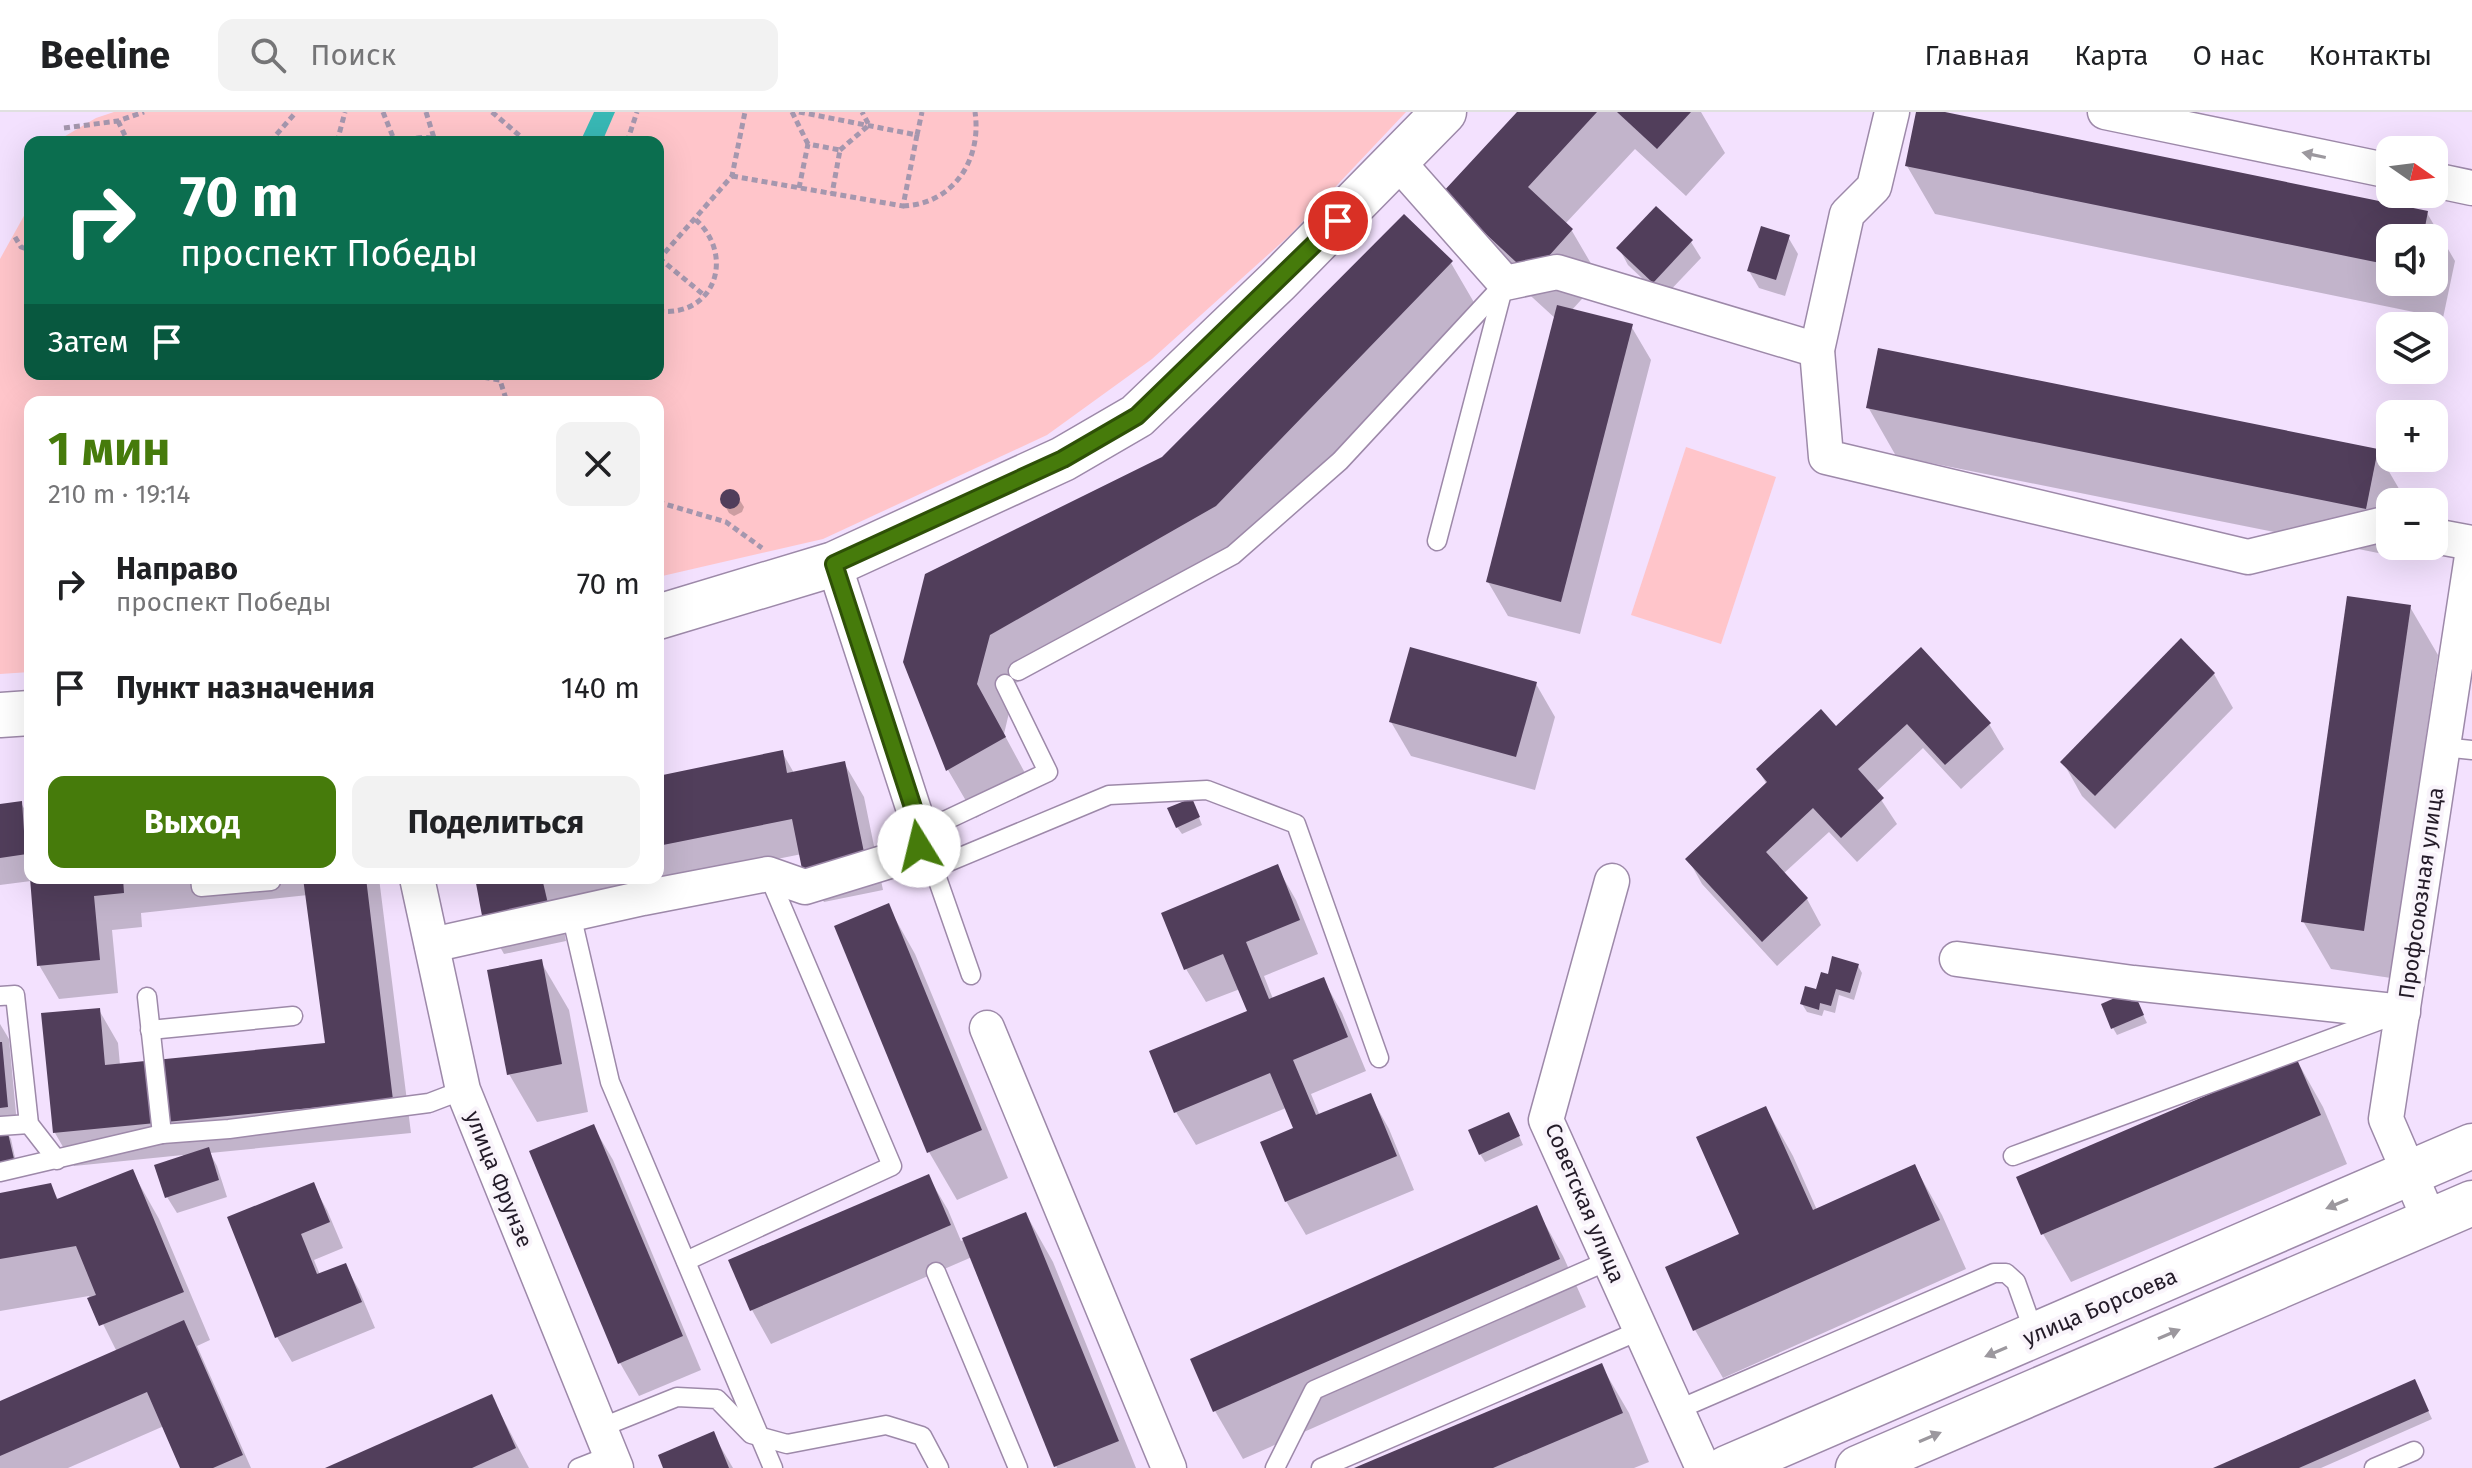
<!DOCTYPE html>
<html lang="ru">
<meta charset="utf-8">
<style>
:root{--surface:#fff;--page:#f2f2f2;--text:#202124;--muted:#757577;--line:#e0e0e0;--accent:#467b0b}
body{margin:0;font-family:"Fira Sans",sans-serif;background:var(--page);color:var(--text);height:100vh;display:flex;flex-direction:column;font-size:30px;white-space:nowrap}
*{box-sizing:border-box;margin:0}
p{font-size:26px;color:var(--muted)}
.icon{flex:none;width:44px;height:44px;fill:none;stroke:currentColor;stroke-width:2;stroke-linecap:round;stroke-linejoin:round}
.map{position:relative;flex:1;overflow:hidden}
.drawer{position:absolute;left:24px;top:284px;width:640px;height:488px;display:flex;flex-direction:column;background:var(--surface);border-radius:16px;box-shadow:0 8px 32px #0002}
.drawer>*{flex:none}
.guide{position:absolute;left:24px;top:24px;width:640px;height:244px;border-radius:16px;box-shadow:0 8px 32px #0002;background:#0b6e4f;color:#fff;overflow:hidden}
.needle{width:52px;rotate:104deg}
.tools{position:absolute;left:2376px;top:24px;display:grid;gap:16px}
.tools a{display:grid;place-items:center;width:72px;height:72px;border-radius:16px;background:var(--surface);box-shadow:0 8px 32px #0002;font-size:40px}
.pin{position:absolute;display:grid;place-items:center;width:68px;height:68px;color:#fff;margin:-34px;border:4px solid #fff;border-radius:50%;box-shadow:0 2px 8px #0007}
.me{position:absolute;width:88px;margin:-44px;rotate:351deg;stroke-linejoin:round;filter:drop-shadow(0 0 6px #0008)}
.turn{display:flex;align-items:center;gap:28px;height:168px;padding:0 24px;font-size:36px}
.turn .icon{width:104px;height:104px;stroke-width:2.5}
.turn b{display:block;font-size:56px;line-height:68px}
.then{display:flex;align-items:center;height:76px;padding:0 24px;background:#0003;gap:16px;font-size:30px}
.round{display:grid;place-items:center;flex:none;width:84px;height:84px;border-radius:16px;background:var(--page)}
.overview{display:flex;align-items:center;justify-content:space-between;height:136px;padding:0 24px}
h1{font-size:48px;font-weight:700;line-height:60px;color:var(--accent)}
.primary-button{display:flex;gap:16px;margin-top:auto;padding:16px 24px}
.primary-button a{flex:1;height:92px;border-radius:16px;background:var(--accent);color:#fff;font-size:32px;font-weight:700;line-height:92px;text-align:center}
.primary-button a+a{background:var(--page);color:var(--text)}
ul{padding:0;list-style:none}
li{display:flex;align-items:center;gap:24px;height:104px;padding:0 24px}
li div{flex:1}
li b{display:block;font-size:30px}
li em{font-style:normal}
header{display:flex;align-items:center;gap:48px;box-sizing:border-box;height:112px;padding:0 40px;background:var(--surface);border-bottom:2px solid var(--line)}
header strong{font-size:38px}
nav{display:flex;gap:44px;margin-inline-start:auto;font-size:28px}
.search{width:560px;height:72px;background:var(--page);display:flex;align-items:center;gap:20px;box-sizing:border-box;padding:0 28px;border-radius:16px;color:var(--muted);font-size:30px}
.map>svg:first-child{display:block}
</style>
<header>
<strong>Beeline</strong>
<div class="search"><svg class="icon" aria-label="search" viewBox="0 0 24 24"><circle cx="10" cy="10" r="6"/><path d="M15 15l6 6"/></svg>Поиск</div>
<nav><a>Главная</a><a>Карта</a><a>О нас</a><a>Контакты</a></nav>
</header>
<div class="map">
<svg width="2472" height="1356" viewBox="0 0 2472 1356">
<rect width="100%" height="100%" fill="#f3e1fe"/>
<g fill="#ffc5ca">
<polygon points="114,0 1406,0 1290,123 1152,247 1047,323 823,427 658,465 658,290 30,290 30,560 0,562 0,147 30,93 30,262 658,262 658,30 55,30 96,6"/>
<polygon points="1686,335 1776,365 1721,532 1631,503"/>
</g>
<polygon fill="#38b8b5" points="594,0 615,0 602,30 580,30"/>
<g fill="#0003" fill-rule="evenodd">
<polygon points="1519,0 1701,0 1725,41 1686,84 1635,37 1565,112 1572,119 1600,167 1571,199 1631,214 1651,248 1580,522 1508,504 1488,470 1556,207 1472,130 1444,81"/>
<path d="M 1918,0 L 1935,0 L 2427,101 L 2455,149 L 2443,206 L 1935,102 L 1907,54 ZM 2390,126 L 2434,126 L 2434,170 L 2390,170 Z"/>
<polygon points="1788,125 1798,142 1785,184 1759,176 1749,159"/>
<polygon points="1691,130 1701,146 1663,186 1628,153 1619,136"/>
<polygon points="1451,151 1479,199 1243,442 1016,571 1004,622 1032,674 976,706 948,658 906,550 1164,347"/>
<polygon points="1868,295 2377,339 2405,387 2404,390 2390,390 2390,434 2395,434 2393,444 1896,344"/>
<polygon points="727,379 732,379 739,387 744,395 742,400 734,404 729,401 722,388"/>
<polygon points="2410,495 2438,543 2391,866 2331,857 2303,809"/>
<polygon points="1921,538 1989,612 2004,637 1961,677 1923,636 1876,680 1897,712 1857,750 1829,720 1783,762 1807,787 1821,813 1777,854 1702,772 1688,747 1767,673 1758,657 1836,616"/>
<polygon points="2214,562 2233,596 2115,717 2082,684 2063,650"/>
<polygon points="1536,572 1555,605 1535,678 1411,644 1391,610"/>
<polygon points="782,640 794,661 844,651 864,685 883,778 824,790 804,756 802,742 559,791 566,829 504,842 485,808 477,766 658,766 658,666"/>
<polygon points="21,691 30,707 30,766 379,766 411,1021 210,1041 217,1054 227,1085 177,1101 167,1085 183,1043 74,1054 55,1021 99,898 118,931 120,953 327,933 308,783 141,801 142,815 112,818 118,881 59,887 39,853 31,769 0,773 0,694"/>
<polygon points="1195,696 1202,713 1182,722 1177,715"/>
<polygon points="1277,755 1296,788 1318,842 1264,864 1273,887 1323,867 1342,901 1366,959 1311,982 1320,1004 1370,983 1389,1017 1414,1078 1306,1123 1286,1089 1295,1017 1286,996 1196,1033 1176,1000 1250,901 1240,877 1206,890 1186,857"/>
<polygon points="888,794 915,842 1008,1066 957,1088 929,1040"/>
<polygon points="541,850 569,898 588,1000 537,1010 509,962"/>
<polygon points="1858,854 1862,861 1854,888 1839,883 1835,901 1824,898 1822,904 1807,900 1802,892 1829,864"/>
<polygon points="2136,888 2147,911 2117,923 2113,916"/>
<polygon points="0,912 9,927 17,1012 0,1013"/>
<polygon points="2296,947 2323,995 2347,1052 2071,1170 2043,1122"/>
<polygon points="1766,996 1793,1044 1817,1098 1915,1055 1942,1103 1966,1157 1723,1266 1695,1218 1742,1123"/>
<polygon points="1513,1010 1523,1033 1485,1050 1480,1042"/>
<polygon points="593,1014 613,1048 701,1258 639,1284 620,1251"/>
<polygon points="6,1019 11,1027 17,1055 0,1058 0,1020"/>
<polygon points="132,1059 159,1107 210,1228 197,1234 251,1356 182,1356 164,1314 68,1356 0,1356 0,1291 117,1240 89,1184 0,1199 0,1083 50,1073 59,1089"/>
<polygon points="928,1064 948,1098 961,1129 1026,1102 1053,1150 1136,1356 1057,1356 972,1145 771,1232 752,1198"/>
<polygon points="313,1073 327,1098 343,1136 314,1148 320,1163 345,1153 359,1178 375,1216 292,1250 277,1225 229,1107"/>
<polygon points="1536,1096 1563,1144 1586,1195 1243,1347 1215,1299 1192,1248"/>
<polygon points="1601,1253 1629,1301 1649,1350 1634,1356 1359,1356"/>
<polygon points="2418,1277 2432,1307 2321,1356 2218,1356"/>
<polygon points="491,1284 529,1356 330,1356"/>
<polygon points="713,1322 733,1356 666,1356"/>
</g>
<g fill="#513e5b">
<polygon points="1517,0 1597,0 1528,75 1573,117 1531,164 1442,81"/>
<polygon points="1617,0 1691,0 1657,37"/>
<polygon points="1916,0 1945,0 2428,99 2423,126 2390,126 2390,153 1905,54"/>
<polygon points="1656,94 1693,128 1653,171 1616,136"/>
<polygon points="1404,102 1453,149 1216,394 990,523 977,572 1006,625 946,659 903,550 925,462 1162,345"/>
<polygon points="1761,114 1790,123 1776,168 1747,159"/>
<polygon points="1557,193 1633,212 1561,490 1486,470"/>
<polygon points="1878,236 2378,337 2366,397 1866,296"/>
<circle cx="730" cy="387" r="10"/>
<polygon points="2347,484 2411,493 2364,819 2301,810"/>
<polygon points="2181,526 2215,561 2095,684 2060,650"/>
<polygon points="1410,535 1537,570 1516,645 1389,610"/>
<polygon points="1921,535 1991,611 1945,653 1907,612 1858,657 1884,686 1841,726 1813,696 1766,740 1808,786 1762,830 1685,747 1767,670 1756,657 1821,597 1836,614"/>
<polygon points="783,638 787,661 845,649 865,745 802,757 792,707 658,734 658,664"/>
<polygon points="1192,686 1200,705 1176,716 1167,696"/>
<polygon points="22,689 24,719 30,719 30,754 28,754 27,742 0,746 0,692"/>
<polygon points="1278,752 1300,808 1246,830 1269,887 1324,865 1348,925 1293,948 1316,1003 1371,981 1397,1044 1285,1090 1260,1030 1293,1016 1270,961 1174,1001 1149,939 1247,899 1223,842 1184,858 1161,801"/>
<polygon points="30,766 123,766 124,781 94,784 100,848 37,854"/>
<polygon points="303,766 366,766 393,988 53,1021 41,901 100,896 105,953 325,931"/>
<polygon points="475,766 542,766 549,796 483,809"/>
<polygon points="889,791 982,1018 927,1041 834,814"/>
<polygon points="1832,844 1859,852 1850,881 1836,877 1831,894 1820,891 1819,898 1800,892 1805,874 1816,877 1821,860 1828,862"/>
<polygon points="542,847 562,952 507,963 487,858"/>
<polygon points="2133,878 2144,903 2111,917 2101,892"/>
<polygon points="0,930 2,930 8,995 0,996"/>
<polygon points="2296,945 2321,1003 2041,1123 2016,1065"/>
<polygon points="1766,994 1813,1098 1915,1052 1940,1108 1693,1219 1665,1155 1739,1122 1696,1025"/>
<polygon points="1509,1000 1520,1024 1479,1043 1468,1018"/>
<polygon points="594,1012 683,1224 618,1252 529,1039"/>
<polygon points="7,1017 14,1047 0,1050 0,1018"/>
<polygon points="209,1035 219,1068 165,1086 154,1053"/>
<polygon points="133,1057 184,1180 99,1214 87,1186 96,1183 76,1134 0,1147 0,1081 51,1071 57,1087"/>
<polygon points="929,1062 951,1113 750,1199 728,1148"/>
<polygon points="314,1070 330,1110 301,1122 317,1162 346,1151 362,1190 275,1226 227,1105"/>
<polygon points="1537,1093 1560,1147 1213,1300 1190,1247"/>
<polygon points="1026,1100 1119,1329 1054,1355 962,1126"/>
<polygon points="184,1208 243,1343 213,1356 180,1356 147,1280 0,1344 0,1289"/>
<polygon points="1602,1251 1623,1301 1493,1356 1354,1356"/>
<polygon points="2415,1267 2429,1299 2299,1356 2213,1356"/>
<polygon points="492,1282 516,1336 472,1356 325,1356"/>
<polygon points="714,1319 729,1356 663,1356 658,1343"/>
</g>
<g fill="none" stroke-linecap="round" stroke-linejoin="round">
<defs>
<g id="lane">
<polyline points="1437,429 1504,173"/>
<polyline points="1018,559 1233,443 1340,349 1505,171"/>
<polyline points="2443,635 2472,638"/>
<polyline points="934,756 1109,683 1207,678 1296,712 1379,946"/>
<polyline points="200,766 201,775 271,769"/>
<polyline points="571,802 610,970 773,1356"/>
<polyline points="971,863 921,720 1048,660 1005,572"/>
<polyline points="0,884 15,883 29,1012 57,1048"/>
<polyline points="147,885 162,1022"/>
<polyline points="150,918 293,904"/>
<polyline points="0,1014 29,1012"/>
<polyline points="2013,1044 2389,905"/>
<polyline points="0,1060 162,1022 229,1017 429,991 463,978"/>
<polyline points="686,1149 892,1054 768,762"/>
<polyline points="936,1160 1018,1356"/>
<polyline points="1677,1298 1994,1161 2006,1161 2016,1170 2035,1223"/>
<polyline points="600,1316 677,1285 717,1287 751,1322 787,1332 886,1313 922,1324 939,1356"/>
<polyline points="578,1356 611,1343"/>
<polyline points="1275,1356 1314,1278 1610,1148"/>
<polyline points="1321,1356 1641,1218"/>
<polyline points="2374,1356 2414,1339"/>
</g>
<g id="street">
<polyline points="1892,0 1874,75 1847,102 1817,238 1826,345 2248,445 2380,413 2390,415"/>
<polyline points="2105,0 2390,59"/>
<polyline points="1397,49 1505,171 1557,160 1817,238"/>
<polyline points="2434,68 2472,76"/>
<polyline points="2434,424 2472,431"/>
<polyline points="417,766 463,978 616,1356"/>
<polyline points="1612,769 1546,1008 1703,1356"/>
<polyline points="432,833 643,786 768,762 805,775 909,743 919,734 921,720 834,452"/>
<polyline points="1957,847 2133,871 2403,900"/>
<polyline points="987,916 1169,1356"/>
<polyline points="2430,1109 2386,1007 2472,444"/>
</g>
<g id="secondary">
<polyline points="658,505 834,452 1063,347 1137,304 1278,169 1444,0"/>
<polyline points="0,603 30,601"/>
</g>
<g id="primary">
<polyline points="1727,1356 2472,1034"/>
<polyline points="1858,1356 2472,1091"/>
</g>
</defs>
<use href="#lane" stroke="#9d89a9" stroke-width="21"/>
<use href="#street" stroke="#9d89a9" stroke-width="37"/>
<use href="#secondary" stroke="#9d89a9" stroke-width="47"/>
<use href="#primary" stroke="#9d89a9" stroke-width="47"/>
<g stroke="#a597ae" stroke-width="5" stroke-dasharray="6 4" stroke-linecap="butt">
<polyline points="383,0 395,30"/>
<polyline points="426,0 434,26"/>
<polyline points="492,0 527,30"/>
<polyline points="792,0 808,32"/>
<polyline points="799,0 917,23 922,0"/>
<polyline points="118,9 128,30"/>
<polyline points="64,16 118,9 144,0"/>
<polyline points="270,30 296,0"/>
<polyline points="337,30 345,0"/>
<path d="M 407,30 C 420,22 436,26 450,30"/>
<polyline points="627,30 637,0"/>
<polyline points="840,38 869,13 862,0"/>
<polyline points="732,64 903,94 917,23"/>
<polyline points="799,76 808,32 840,38 832,82"/>
<path d="M 903,94 C 954,92 982,47 975,0"/>
<polyline points="15,125 21,135 30,138"/>
<polyline points="658,144 660,146 732,64 745,0"/>
<polyline points="659,146 705,184"/>
<path d="M 658,199 C 715,206 736,143 695,107"/>
<polyline points="464,262 500,268 507,262"/>
<polyline points="498,262 507,290"/>
<polyline points="658,390 726,410 762,436"/>
</g>
<use href="#lane" stroke="#fff" stroke-width="18"/>
<use href="#street" stroke="#fff" stroke-width="34"/>
<use href="#secondary" stroke="#fff" stroke-width="44"/>
<use href="#primary" stroke="#fff" stroke-width="44"/>
</g>
<defs><path id="oneway-solid" d="M-6-.8H1V-3.2L6.5 0L1 3.2V.8H-6Z" transform="scale(2)"/></defs>
<g fill="#9c989e">
<use href="#oneway-solid" transform="translate(2314 43) rotate(-168)"/>
<use href="#oneway-solid" transform="translate(2337 1092) rotate(157)"/>
<use href="#oneway-solid" transform="translate(2169 1222) rotate(-23)"/>
<use href="#oneway-solid" transform="translate(1996 1240) rotate(157)"/>
<use href="#oneway-solid" transform="translate(1930 1325) rotate(-23)"/>
</g>
<g fill="none" stroke-linecap="round" stroke-linejoin="round">
<defs>
<polyline id="route" points="919,734 921,720 834,452 1063,347 1137,304 1338,109"/>
</defs>
<use href="#route" stroke="#2e5007" stroke-width="20"/>
<use href="#route" stroke="#467b0b" stroke-width="14"/>
</g>
<g text-anchor="middle" dominant-baseline="central" stroke-width="8" stroke-linejoin="round" paint-order="stroke">
<g font-size="22" fill="#231b28" stroke="#f9f4fb">
<text transform="translate(2421 781) rotate(-82)">Профсоюзная улица</text>
<text transform="translate(499 1067) rotate(68)">улица Фрунзе</text>
<text transform="translate(1585 1091) rotate(67)">Советская улица</text>
<text transform="translate(2100 1195) rotate(-23)">улица Борсоева</text>
</g>
</g>
</svg>
<div class="tools">
<a><svg class="needle" viewBox="-14 -14 28 28"><path d="M0-13l5 13h-10z" fill="#e53935"/><path d="M0 13l5-13h-10z" fill="#757577"/></svg></a>
<a><svg class="icon" aria-label="sound" viewBox="0 0 24 24"><path d="M4 9h4l5-4v14l-5-4H4zM17 9q2 3 0 6"/></svg></a>
<a><svg class="icon" aria-label="layers" viewBox="0 0 24 24"><path d="M12 4l9 5-9 5-9-5zM3 14l9 5 9-5"/></svg></a>
<a>+</a>
<a>−</a>
</div>
<div class="pin" style="left:1338px;top:109px;background:#d93025"><svg class="icon" aria-label="arrive" viewBox="0 0 24 24"><path d="M6 21V4h12l-3 4 3 4H6"/></svg></div>
<svg class="me" style="left:919px;top:734px" viewBox="-20 -20 40 40"><circle r="19" fill="#fff"/><path d="M0-13L10 11 0 6-10 11z" fill="#467b0b"/></svg>
<div class="guide">
<div class="turn"><svg class="icon" aria-label="right" viewBox="0 0 24 24"><path d="M7 20v-9h11M14 6l5 5-5 5"/></svg><div><b>70 m</b>проспект Победы</div></div>
<div class="then">Затем<svg class="icon" aria-label="arrive" viewBox="0 0 24 24"><path d="M6 21V4h12l-3 4 3 4H6"/></svg></div>
</div>
<section class="drawer">
<div class="overview"><div><h1>1 мин</h1><p>210 m · 19:14</p></div><a class="round"><svg class="icon" aria-label="close" viewBox="0 0 24 24"><path d="M6 6l12 12M18 6L6 18"/></svg></a></div>
<ul>
<li><svg class="icon" aria-label="right" viewBox="0 0 24 24"><path d="M7 20v-9h11M14 6l5 5-5 5"/></svg><div><b>Направо</b><p>проспект Победы</p></div><em>70 m</em></li>
<li><svg class="icon" aria-label="arrive" viewBox="0 0 24 24"><path d="M6 21V4h12l-3 4 3 4H6"/></svg><div><b>Пункт назначения</b></div><em>140 m</em></li>
</ul>
<div class="primary-button"><a>Выход</a><a>Поделиться</a></div>
</section>
</div>
